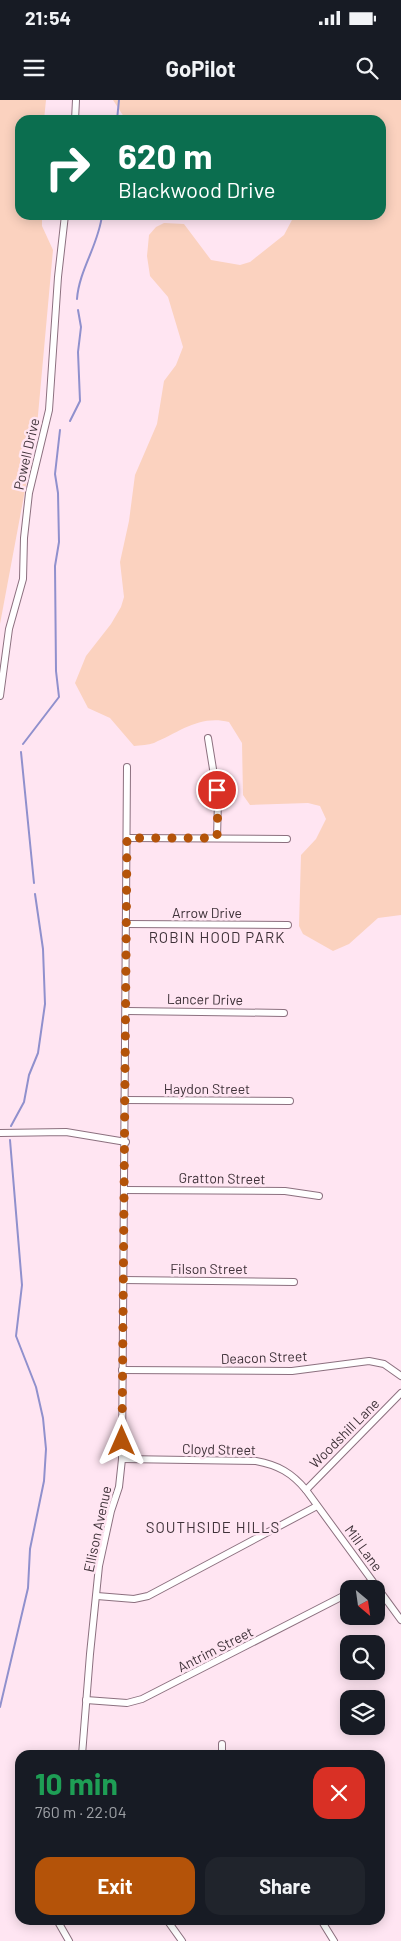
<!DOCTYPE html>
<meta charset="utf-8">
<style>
:root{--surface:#171b24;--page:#20242c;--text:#f1f3f6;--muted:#9ea1a6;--accent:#b45309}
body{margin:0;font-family:Barlow,sans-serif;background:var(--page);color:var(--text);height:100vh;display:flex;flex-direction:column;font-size:19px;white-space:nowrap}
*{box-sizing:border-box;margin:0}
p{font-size:16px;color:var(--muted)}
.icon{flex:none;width:28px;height:28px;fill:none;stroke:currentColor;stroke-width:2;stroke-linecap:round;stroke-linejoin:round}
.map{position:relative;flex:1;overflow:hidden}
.drawer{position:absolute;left:15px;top:1650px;width:370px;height:175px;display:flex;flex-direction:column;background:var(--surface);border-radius:15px;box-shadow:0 2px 12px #0003}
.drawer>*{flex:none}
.top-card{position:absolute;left:15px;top:15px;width:371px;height:105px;border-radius:15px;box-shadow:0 2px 12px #0003;background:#0b6e4f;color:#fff;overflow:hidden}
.needle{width:32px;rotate:151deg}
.tools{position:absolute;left:340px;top:1480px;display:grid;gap:10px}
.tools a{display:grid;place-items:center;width:45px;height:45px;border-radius:10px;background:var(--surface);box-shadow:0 2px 12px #0003;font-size:25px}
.pin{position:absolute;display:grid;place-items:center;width:42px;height:42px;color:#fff;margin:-21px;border:2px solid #fff;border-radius:50%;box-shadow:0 1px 5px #0007}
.me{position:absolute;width:55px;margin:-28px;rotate:0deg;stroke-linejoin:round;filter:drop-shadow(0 0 4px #0008)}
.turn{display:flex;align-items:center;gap:18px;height:105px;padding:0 20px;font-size:22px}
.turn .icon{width:65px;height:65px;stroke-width:2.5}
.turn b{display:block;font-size:35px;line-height:42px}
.round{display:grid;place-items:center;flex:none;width:52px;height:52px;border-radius:15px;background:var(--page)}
.headline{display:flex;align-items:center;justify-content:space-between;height:85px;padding:0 20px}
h1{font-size:30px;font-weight:700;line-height:38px;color:#1e9e55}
.cta{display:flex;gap:10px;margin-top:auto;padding:10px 20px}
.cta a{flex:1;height:58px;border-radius:15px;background:var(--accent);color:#fff;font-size:20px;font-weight:700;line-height:58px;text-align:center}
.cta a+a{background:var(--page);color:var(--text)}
.status{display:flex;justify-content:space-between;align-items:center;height:35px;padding:0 25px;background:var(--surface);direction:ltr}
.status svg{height:14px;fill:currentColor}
header{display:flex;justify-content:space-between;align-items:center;height:65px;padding:0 20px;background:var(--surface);font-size:22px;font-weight:700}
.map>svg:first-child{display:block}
</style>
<div class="status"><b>21:54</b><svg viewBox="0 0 49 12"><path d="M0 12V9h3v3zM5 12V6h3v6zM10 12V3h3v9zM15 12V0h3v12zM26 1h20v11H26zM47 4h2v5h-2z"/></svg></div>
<header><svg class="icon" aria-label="menu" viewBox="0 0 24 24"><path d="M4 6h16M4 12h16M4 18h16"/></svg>GoPilot<svg class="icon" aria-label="search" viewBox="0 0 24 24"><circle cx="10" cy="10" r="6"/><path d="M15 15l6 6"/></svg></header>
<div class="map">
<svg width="401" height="1841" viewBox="0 0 401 1841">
<rect width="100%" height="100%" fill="#ffe5f2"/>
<g fill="#fbd2bf">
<polygon points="0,0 46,0 44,20 20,20 20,115 42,115 42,126 53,150 37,326 0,524"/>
<path d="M 113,0 L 401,0 L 401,815 L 378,818 L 349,844 L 333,851 L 303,834 L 299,826 L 301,755 L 316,739 L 326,719 L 320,706 L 308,703 L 250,705 L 243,695 L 242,643 L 229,622 C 199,615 180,632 154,643 C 148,645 141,645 134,646 L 110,618 L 88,608 L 75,583 L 86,556 L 111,524 L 121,507 L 124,497 L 120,462 L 129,421 L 135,375 L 157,324 L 164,281 L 176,265 L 183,247 L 168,197 L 150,176 L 147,156 L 149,135 L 156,127 L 164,123 L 184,124 L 211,160 L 240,165 L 250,162 L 284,135 L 293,118 L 292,115 L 381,115 L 381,20 L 126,20 Z"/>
</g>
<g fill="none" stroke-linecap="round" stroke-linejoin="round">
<g stroke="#9090cd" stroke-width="2">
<polyline points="117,20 119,0"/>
<path d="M 77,199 C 79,170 99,144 102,115"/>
<polyline points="70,321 80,301 78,252 81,227 78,210"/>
<polyline points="23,644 59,597 56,571 55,466 59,442 58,393 55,374 60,330"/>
<polyline points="21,652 34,783"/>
<polyline points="11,1026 24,1002 29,975 38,953 45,904 43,849 35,794"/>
<polyline points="0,1607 28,1488 30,1449 44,1381 46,1349 43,1318 36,1287 16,1236 22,1185 10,1040"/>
</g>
<defs>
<g id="minor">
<polyline points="75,20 76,0"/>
<polyline points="0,596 9,529 23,479 24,438 29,393 49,310 58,177 65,115"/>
<polyline points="208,638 218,700 217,738"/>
<polyline points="127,738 287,739"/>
<polyline points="126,824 288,825"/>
<polyline points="127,911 284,913"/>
<polyline points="124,1000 290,1001"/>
<polyline points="0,1033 66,1032 126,1042"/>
<polyline points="124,1090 285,1091 319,1096"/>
<polyline points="123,1180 294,1182"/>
<polyline points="122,1270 292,1271 369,1261 384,1264 401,1276"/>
<path d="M 122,1359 L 256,1361 C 278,1365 292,1373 306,1390 L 401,1520"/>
<polyline points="306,1390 401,1293"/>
<polyline points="357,1489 372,1481"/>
<polyline points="97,1496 134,1499 148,1496 317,1406"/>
<polyline points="86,1600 127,1603 142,1599 349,1493"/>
<polyline points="82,1655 90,1554 99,1466 111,1411 119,1387 122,1359 127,667"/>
<polyline points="222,1655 222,1644"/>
<polyline points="20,1742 20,1749"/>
<polyline points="57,1820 69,1841"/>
<polyline points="167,1820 182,1841"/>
<polyline points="321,1820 334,1841"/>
</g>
</defs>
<use href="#minor" stroke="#8c707f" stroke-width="8"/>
<use href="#minor" stroke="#fff" stroke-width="6"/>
</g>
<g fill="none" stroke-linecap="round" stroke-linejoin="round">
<polyline stroke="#b45309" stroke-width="9" stroke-dasharray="0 16.2" points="122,1341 127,738 217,738 218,700 217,690"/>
</g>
<g text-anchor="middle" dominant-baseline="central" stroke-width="5" stroke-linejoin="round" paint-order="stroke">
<g font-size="14" fill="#3f3239" stroke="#ffe5f2">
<text transform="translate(26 354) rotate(-77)">Powell Drive</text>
<text x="207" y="812">Arrow Drive</text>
<text transform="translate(205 899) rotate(1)">Lancer Drive</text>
<text x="207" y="988">Haydon Street</text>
<text transform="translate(222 1078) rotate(1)">Gratton Street</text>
<text x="209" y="1168">Filson Street</text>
<text transform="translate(264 1257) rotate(-2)">Deacon Street</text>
<text transform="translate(344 1333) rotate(-45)">Woodshill Lane</text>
<text transform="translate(219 1349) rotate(1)">Cloyd Street</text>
<text transform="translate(97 1429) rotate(-78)">Ellison Avenue</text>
<text transform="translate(364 1448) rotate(54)">Mill Lane</text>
<text transform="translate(215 1549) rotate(-27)">Antrim Street</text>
</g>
<g font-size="15" letter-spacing="1" fill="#3f3239" stroke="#ffe5f2">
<text x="217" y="837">ROBIN HOOD PARK</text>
<text x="213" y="1427">SOUTHSIDE HILLS</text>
</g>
</g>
</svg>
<div class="tools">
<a><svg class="needle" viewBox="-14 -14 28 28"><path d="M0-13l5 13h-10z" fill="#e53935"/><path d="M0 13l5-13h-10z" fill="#9ea1a6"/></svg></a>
<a><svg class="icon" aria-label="search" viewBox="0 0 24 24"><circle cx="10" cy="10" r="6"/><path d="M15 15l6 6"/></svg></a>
<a><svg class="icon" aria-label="layers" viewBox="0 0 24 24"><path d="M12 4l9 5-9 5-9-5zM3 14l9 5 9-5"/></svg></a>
</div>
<div class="pin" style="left:217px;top:690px;background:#d93025"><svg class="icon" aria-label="arrive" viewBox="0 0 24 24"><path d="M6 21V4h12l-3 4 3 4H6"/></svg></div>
<svg class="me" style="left:122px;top:1341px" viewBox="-20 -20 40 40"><path d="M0-17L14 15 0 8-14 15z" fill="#b45309" stroke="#fff" stroke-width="4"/></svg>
<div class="top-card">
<div class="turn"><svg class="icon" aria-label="right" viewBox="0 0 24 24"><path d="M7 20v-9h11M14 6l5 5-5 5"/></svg><div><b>620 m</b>Blackwood Drive</div></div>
</div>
<section class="drawer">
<div class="headline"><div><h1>10 min</h1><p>760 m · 22:04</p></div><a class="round" style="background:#d93025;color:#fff"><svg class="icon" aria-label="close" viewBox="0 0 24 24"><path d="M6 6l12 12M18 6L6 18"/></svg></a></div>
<div class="cta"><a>Exit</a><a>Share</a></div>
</section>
</div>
